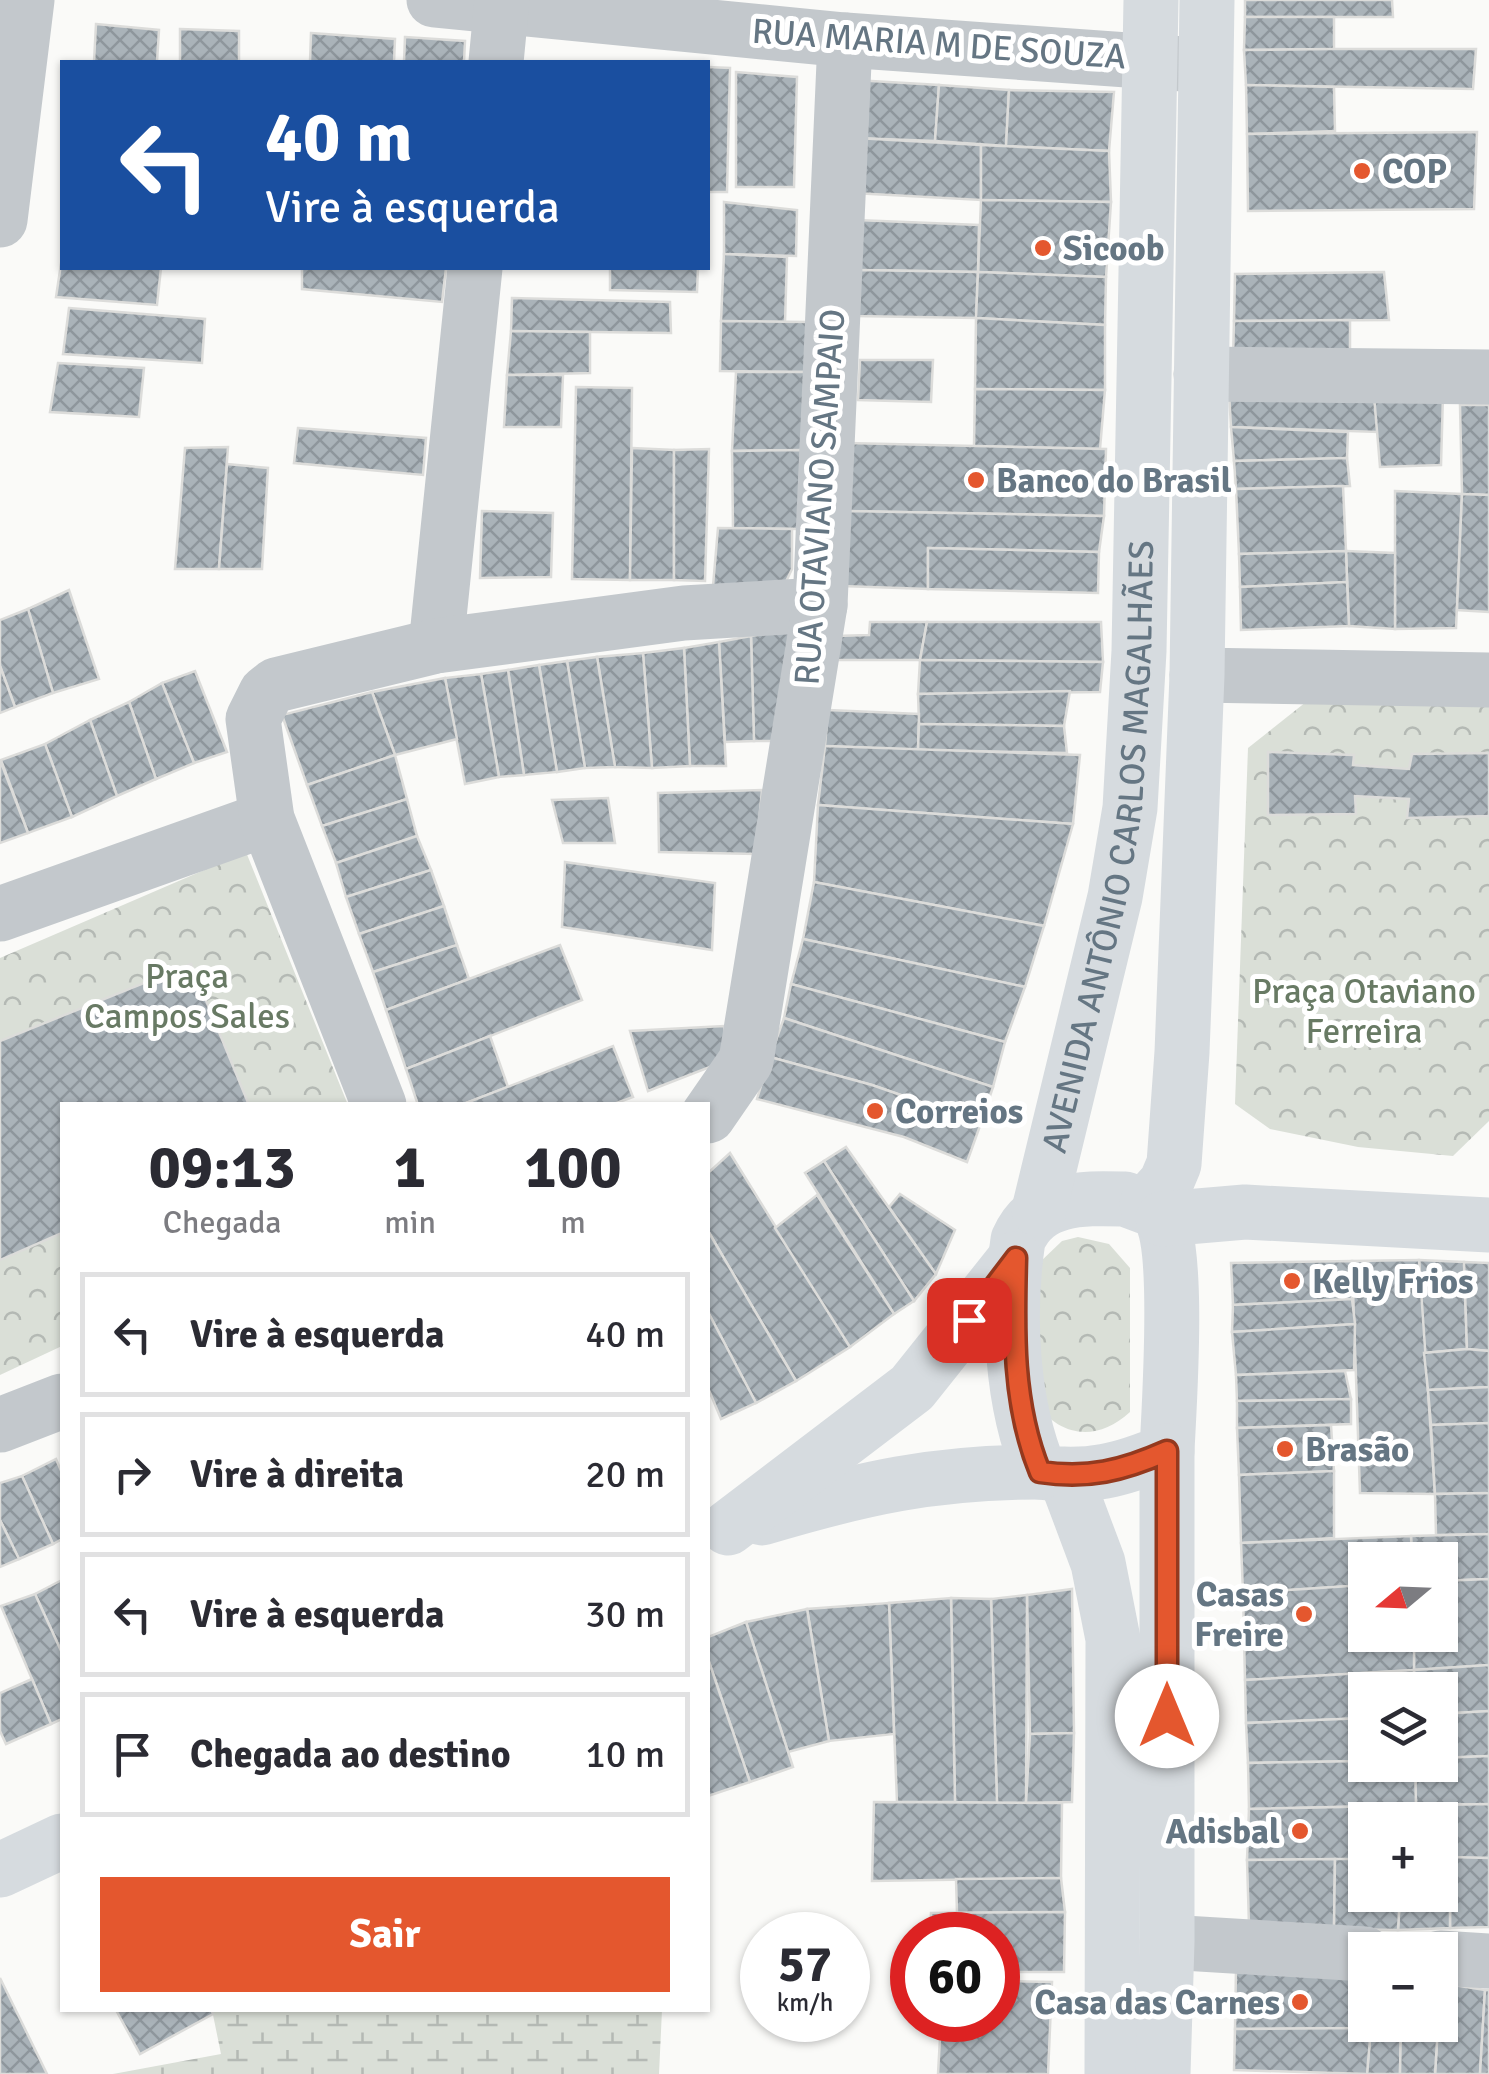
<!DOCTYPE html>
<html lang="pt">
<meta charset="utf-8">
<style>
:root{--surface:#fff;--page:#f2f2f3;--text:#2b2b33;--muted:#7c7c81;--line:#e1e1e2;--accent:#e4572e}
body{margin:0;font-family:Signika,sans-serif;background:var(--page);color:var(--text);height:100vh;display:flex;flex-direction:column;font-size:38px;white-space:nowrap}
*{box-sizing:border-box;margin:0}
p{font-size:32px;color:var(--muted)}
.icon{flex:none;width:55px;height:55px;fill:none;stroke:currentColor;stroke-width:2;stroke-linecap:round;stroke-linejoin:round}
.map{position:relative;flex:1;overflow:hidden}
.panel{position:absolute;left:60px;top:1102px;width:650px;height:910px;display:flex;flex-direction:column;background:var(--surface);border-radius:0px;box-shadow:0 2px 8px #0004}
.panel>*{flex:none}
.hud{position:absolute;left:60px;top:60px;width:650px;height:210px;border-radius:0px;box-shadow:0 2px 8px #0004;background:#1a4fa0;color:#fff;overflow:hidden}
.needle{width:65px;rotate:251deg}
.buttons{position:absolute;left:1348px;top:1542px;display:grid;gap:20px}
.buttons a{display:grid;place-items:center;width:110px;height:110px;border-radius:0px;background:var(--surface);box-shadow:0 2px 8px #0004;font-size:50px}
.speed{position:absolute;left:740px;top:1912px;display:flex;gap:20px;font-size:50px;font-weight:700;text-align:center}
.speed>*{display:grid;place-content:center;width:130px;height:130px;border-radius:50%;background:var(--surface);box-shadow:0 2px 8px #0004;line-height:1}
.speed small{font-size:25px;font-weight:400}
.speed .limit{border:15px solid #d22;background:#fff;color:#111}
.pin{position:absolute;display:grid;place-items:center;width:85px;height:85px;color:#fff;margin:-42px;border-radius:20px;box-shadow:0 5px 15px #0006}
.me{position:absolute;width:110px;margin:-55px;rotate:0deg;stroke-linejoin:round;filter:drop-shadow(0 0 8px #0008)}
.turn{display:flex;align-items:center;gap:35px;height:210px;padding:0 40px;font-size:45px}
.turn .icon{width:130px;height:130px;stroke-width:2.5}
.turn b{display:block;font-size:70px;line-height:85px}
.eta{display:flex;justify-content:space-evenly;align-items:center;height:170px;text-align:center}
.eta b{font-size:60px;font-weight:800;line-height:70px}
.primary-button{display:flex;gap:20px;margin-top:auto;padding:20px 40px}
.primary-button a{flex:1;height:115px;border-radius:0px;background:var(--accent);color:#fff;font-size:40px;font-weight:800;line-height:115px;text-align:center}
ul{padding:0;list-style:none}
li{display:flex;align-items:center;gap:30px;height:125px;margin:0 20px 15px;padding:0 20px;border:5px solid var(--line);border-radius:0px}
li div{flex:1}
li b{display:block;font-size:38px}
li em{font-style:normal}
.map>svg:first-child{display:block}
</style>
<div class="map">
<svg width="1489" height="2074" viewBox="0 0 1489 2074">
<defs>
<pattern id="forest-crowns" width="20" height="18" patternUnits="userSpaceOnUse" patternTransform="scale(2.5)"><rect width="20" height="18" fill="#dadfd7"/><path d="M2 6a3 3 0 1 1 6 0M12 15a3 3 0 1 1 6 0" fill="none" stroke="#b4b9b4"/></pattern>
<pattern id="wetland-marsh" width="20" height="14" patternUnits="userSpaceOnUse" patternTransform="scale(2.5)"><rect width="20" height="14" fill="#dadfd7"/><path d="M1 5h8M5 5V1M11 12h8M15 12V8" fill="none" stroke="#b4b9b4"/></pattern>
<pattern id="building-cross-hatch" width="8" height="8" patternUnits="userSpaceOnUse" patternTransform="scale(2.5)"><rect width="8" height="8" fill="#aab3b9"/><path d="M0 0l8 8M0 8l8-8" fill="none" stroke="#8e969c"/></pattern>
</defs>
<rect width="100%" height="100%" fill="#fafaf8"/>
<g fill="url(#forest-crowns)">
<polygon points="1311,698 1489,702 1489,1121 1453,1156 1358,1147 1270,1129 1235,1104 1248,748"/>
<polygon points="246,852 348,1105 62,1105 62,1346 0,1375 0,958"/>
<path d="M 1078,1237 L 1109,1244 L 1130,1268 L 1130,1412 C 1097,1442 1060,1438 1034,1401 L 1039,1263 L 1062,1241 Z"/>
</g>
<polygon fill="url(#wetland-marsh)" points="212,2010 662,2010 659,2074 113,2074 221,2054"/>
<g fill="url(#building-cross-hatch)" stroke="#dcdcda" stroke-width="2.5">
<polygon points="1245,0 1392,0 1393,17 1245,17"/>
<polygon points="1245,17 1334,17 1334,49 1244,50"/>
<polygon points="96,24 159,30 157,62 94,62"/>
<polygon points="180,29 239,31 239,62 180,62"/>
<polygon points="311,33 395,39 394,62 310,62"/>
<polygon points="405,37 465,41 464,62 404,62"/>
<polygon points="1334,49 1476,49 1473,89 1246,85 1244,50"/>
<polygon points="708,67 730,68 727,192 708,192"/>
<polygon points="736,72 797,77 794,187 736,187"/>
<polygon points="854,80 939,85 935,141 856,138"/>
<polygon points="939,85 1009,90 1006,146 935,141"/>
<polygon points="1246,85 1334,87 1335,131 1247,134"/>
<polygon points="1009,90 1114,92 1109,151 1006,146"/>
<polygon points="1477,132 1474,209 1248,211 1247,134"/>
<polygon points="856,138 981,145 981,200 854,193"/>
<polygon points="981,145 1109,151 1111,202 981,200"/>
<polygon points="981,200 1111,202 1106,277 978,272"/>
<polygon points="724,202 797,210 796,256 724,254"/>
<polygon points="856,220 979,225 978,272 858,270"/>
<polygon points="724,254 787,257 785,322 721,321"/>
<polygon points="62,257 62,268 161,268 157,305 56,297"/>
<polygon points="302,268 446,268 442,302 302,289"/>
<polygon points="610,268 698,268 697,292 610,290"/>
<polygon points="858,270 978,272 976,318 855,316"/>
<polygon points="978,272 1106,277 1105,325 976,318"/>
<polygon points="1384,272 1389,320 1234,321 1235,274"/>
<polygon points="512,298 670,302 671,333 511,331"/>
<polygon points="69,308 205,319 202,363 63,354"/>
<polygon points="976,318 1105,325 1105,390 975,389"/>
<polygon points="1350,320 1350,354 1233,358 1234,321"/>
<polygon points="721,321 808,322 807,372 720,371"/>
<polygon points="511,331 590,332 590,373 507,375"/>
<polygon points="860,360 933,360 931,402 858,400"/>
<polygon points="58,363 144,368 139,417 50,412"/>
<polygon points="736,372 807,372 801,450 732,451"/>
<polygon points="507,375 563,375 561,427 504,427"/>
<polygon points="576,387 632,388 630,580 572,579"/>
<polygon points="975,389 1105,390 1100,449 974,446"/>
<polygon points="1229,392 1374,395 1378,432 1231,427"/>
<polygon points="1374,395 1443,395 1441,465 1380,467"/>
<polygon points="1460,405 1489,405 1489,495 1462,494"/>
<polygon points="1231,427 1348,432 1347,458 1234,461"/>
<polygon points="298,428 426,438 423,475 294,463"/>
<polygon points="847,443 1106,449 1104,516 846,511"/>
<polygon points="228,447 219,569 175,569 185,448"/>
<polygon points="632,448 674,450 674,580 630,580"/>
<polygon points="709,449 705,581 674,580 674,450"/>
<polygon points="801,450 798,529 733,528 732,451"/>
<polygon points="1347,458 1350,486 1236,489 1234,461"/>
<polygon points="227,464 268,468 262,569 219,569"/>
<polygon points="1343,486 1346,551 1239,554 1236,489"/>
<polygon points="1395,491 1462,494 1456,628 1395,629"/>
<polygon points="1462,494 1489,495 1489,612 1457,610"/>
<polygon points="482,511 553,513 551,577 480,578"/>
<polygon points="846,511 1104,516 1099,552 928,548 928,589 842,586"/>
<polygon points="718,528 792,529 792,569 782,590 713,586"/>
<polygon points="928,548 1099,552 1098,593 928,589"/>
<polygon points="1346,551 1395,553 1395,629 1349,626"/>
<polygon points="1346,551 1347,582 1240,587 1239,554"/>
<polygon points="1347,582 1349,626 1241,630 1240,587"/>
<polygon points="69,590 99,679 53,693 28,609"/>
<polygon points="28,609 53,693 15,707 0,666 0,620"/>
<polygon points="870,622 927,622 920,660 835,660 836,636 869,635"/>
<polygon points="927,622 1101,622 1103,662 920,660"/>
<polygon points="795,629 787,741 754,741 751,636"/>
<polygon points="751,636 754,741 725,742 719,642"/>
<polygon points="719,642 726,766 690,766 684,648"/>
<polygon points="684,648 690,766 652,768 643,653"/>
<polygon points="643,653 652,768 615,767 597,657"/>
<polygon points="597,657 615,767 585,768 567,661"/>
<polygon points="920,660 1103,662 1100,692 918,694"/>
<polygon points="567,661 585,768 557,772 539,665"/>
<polygon points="539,665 557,772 524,775 508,670"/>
<polygon points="0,666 15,707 0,713"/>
<polygon points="508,670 524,775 499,777 481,674"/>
<polygon points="195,671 227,752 194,763 162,683"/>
<polygon points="481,674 499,777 465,784 445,678"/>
<polygon points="445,678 457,739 395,755 372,692"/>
<polygon points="162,683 194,763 156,779 129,702"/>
<polygon points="1070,691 1064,726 919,724 918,694"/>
<polygon points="372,692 395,755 307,785 282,715"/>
<polygon points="129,702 156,779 117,796 90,720"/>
<polygon points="828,710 919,714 918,750 825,746"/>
<polygon points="90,720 117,796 72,817 45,744"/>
<polygon points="919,724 1064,726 1067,753 918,750"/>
<polygon points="45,744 72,817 28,833 1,760"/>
<polygon points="825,746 1080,755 1073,824 818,805"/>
<polygon points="1268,752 1354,755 1353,765 1409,769 1412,754 1489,753 1489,816 1407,818 1409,799 1355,796 1356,814 1268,815"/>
<polygon points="395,755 407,799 322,826 307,785"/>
<polygon points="0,760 28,833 0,843"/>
<polygon points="762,790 756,854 659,852 658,793"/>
<polygon points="608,798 615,843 563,843 552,800"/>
<polygon points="407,799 417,836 336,863 322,826"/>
<polygon points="818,805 1073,824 1044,926 814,882"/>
<polygon points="417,836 431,870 346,897 336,863"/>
<polygon points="565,862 715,883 712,950 562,927"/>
<polygon points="431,870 444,906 359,934 346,897"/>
<polygon points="814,882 1044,926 1025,987 803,939"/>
<polygon points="444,906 457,945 373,972 359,934"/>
<polygon points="803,939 1025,987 1005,1042 791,984"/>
<polygon points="457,945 469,979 386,1010 373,972"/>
<polygon points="560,945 582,1000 406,1069 386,1010"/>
<polygon points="191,964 249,1105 62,1105 62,1233 0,1260 0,1041"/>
<polygon points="791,984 1005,1042 993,1087 784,1018"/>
<polygon points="784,1018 993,1087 981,1123 872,1085 770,1057"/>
<polygon points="724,1026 728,1060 648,1091 630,1031"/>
<polygon points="490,1036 508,1087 461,1105 418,1105 406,1069"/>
<polygon points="613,1046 633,1097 611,1105 461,1105"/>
<polygon points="770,1057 872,1085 981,1123 967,1162 904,1137 757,1099"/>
<polygon points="846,1147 936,1274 914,1301 824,1161"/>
<polygon points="730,1153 850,1347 796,1381 708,1231 708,1173"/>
<polygon points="824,1161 914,1301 894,1314 805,1173"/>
<polygon points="900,1194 955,1230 936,1274 889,1207"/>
<polygon points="817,1195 894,1314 850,1347 775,1228"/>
<polygon points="708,1231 796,1381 756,1403 708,1312"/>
<polygon points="1419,1260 1464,1262 1467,1349 1424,1353"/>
<polygon points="1419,1260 1435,1494 1360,1493 1352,1261"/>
<polygon points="1352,1261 1352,1299 1233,1305 1231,1263"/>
<polygon points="1464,1262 1489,1263 1489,1351 1467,1349"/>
<polygon points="1352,1299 1355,1324 1232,1332 1233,1305"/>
<polygon points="708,1312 756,1403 721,1419 708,1388"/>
<polygon points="1355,1324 1354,1370 1236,1375 1232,1332"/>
<polygon points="1467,1349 1489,1351 1489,1387 1428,1390 1424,1353"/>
<polygon points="1345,1371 1351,1399 1237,1401 1236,1375"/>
<polygon points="1489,1387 1489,1423 1431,1425 1428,1390"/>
<polygon points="1351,1399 1351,1424 1237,1428 1237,1401"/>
<polygon points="1489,1423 1489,1493 1435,1494 1431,1425"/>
<polygon points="1331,1425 1334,1471 1239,1475 1237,1428"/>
<polygon points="56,1459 62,1473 62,1539 53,1544 22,1476"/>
<polygon points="1334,1471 1334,1538 1241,1543 1239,1475"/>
<polygon points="22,1476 53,1544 19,1559 0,1520 0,1483"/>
<polygon points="1489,1493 1489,1534 1436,1535 1435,1494"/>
<polygon points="0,1520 19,1559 0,1567"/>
<polygon points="1489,1534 1489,1579 1440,1581 1440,1560 1412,1560 1411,1536"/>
<polygon points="1411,1536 1412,1560 1365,1560 1365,1585 1243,1593 1241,1543"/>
<polygon points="1489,1579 1489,1665 1414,1670 1414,1635 1440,1635 1440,1581"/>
<polygon points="62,1580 62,1653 35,1594"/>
<polygon points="1365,1585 1365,1635 1414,1635 1414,1670 1245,1680 1243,1593"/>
<polygon points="1072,1589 1074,1733 1030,1734 1027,1595"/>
<polygon points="35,1594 62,1653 62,1719 51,1724 1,1606"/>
<polygon points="1027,1595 1026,1803 997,1803 991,1599"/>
<polygon points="951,1598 991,1599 997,1803 955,1802"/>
<polygon points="951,1598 955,1802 897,1802 889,1603"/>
<polygon points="889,1603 894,1734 829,1741 807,1609"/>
<polygon points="807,1609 829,1741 788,1752 746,1622"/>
<polygon points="746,1622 793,1767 750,1782 708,1659 708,1637"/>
<polygon points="708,1659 750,1782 708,1796"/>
<polygon points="1489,1665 1489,1711 1440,1714 1440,1690 1414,1690 1414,1670"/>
<polygon points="1414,1670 1414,1690 1365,1690 1365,1718 1246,1723 1245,1680"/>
<polygon points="32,1679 51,1724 6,1744 0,1731 0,1693"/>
<polygon points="1489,1711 1489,1756 1440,1758 1440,1714"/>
<polygon points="1365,1718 1365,1761 1248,1763 1246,1723"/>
<polygon points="1074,1733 1072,1802 1026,1803 1030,1734"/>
<polygon points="1489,1756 1489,1804 1416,1805 1415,1765 1440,1765 1440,1758"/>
<polygon points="1365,1761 1365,1765 1415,1765 1416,1805 1249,1809 1248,1763"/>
<polygon points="874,1802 1062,1803 1061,1878 872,1881"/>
<polygon points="1489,1804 1489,1858 1440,1858 1440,1820 1365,1820 1365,1859 1247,1860 1249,1809"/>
<polygon points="1450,1857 1489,1858 1489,1927 1450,1928"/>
<polygon points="1450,1857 1450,1928 1398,1930 1400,1895 1440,1895 1440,1858"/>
<polygon points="1335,1859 1334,1929 1249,1925 1247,1860"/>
<polygon points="1335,1859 1365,1859 1365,1895 1400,1895 1398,1930 1334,1929"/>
<polygon points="1061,1878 1065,1912 957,1913 956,1879"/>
<polygon points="1065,1912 1064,1972 998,1972 998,1935 930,1935 931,1913"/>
<polygon points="1236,1969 1365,1980 1365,2025 1371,2028 1235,2029"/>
<polygon points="0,1978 47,2074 0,2074"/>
<polygon points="998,1981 1052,1982 1048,2074 938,2074 941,2020 998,2020"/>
<polygon points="1441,1983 1485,1990 1480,2074 1435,2074"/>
<polygon points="1485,1990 1489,1990 1489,2074 1480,2074"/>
<polygon points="116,2010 211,2010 213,2014 140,2054"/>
<polygon points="1371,2025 1401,2025 1400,2074 1367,2074"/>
<polygon points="1401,2025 1438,2025 1435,2074 1400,2074"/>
<polygon points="1371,2028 1367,2074 1234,2070 1235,2029"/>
</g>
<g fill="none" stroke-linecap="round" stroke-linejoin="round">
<g stroke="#c3c8cc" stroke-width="55">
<polyline points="434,0 845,40 1198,65"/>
<polyline points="496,62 502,0"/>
<polyline points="0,220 27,0"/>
<polyline points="1201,374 1489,377"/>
<polyline points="436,646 475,268"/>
<polyline points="1197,675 1489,680"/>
<polyline points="0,914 267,819"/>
<polyline points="379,1105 267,819 253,719 266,693 276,685 436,646 684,613 820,605"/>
<polyline points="708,1116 746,1061 820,605 845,40"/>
<polyline points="0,1425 62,1401"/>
<polyline points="1167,1942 1365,1954"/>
<polyline points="1440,1958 1489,1961"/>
</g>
<g stroke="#d6dbdf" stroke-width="55">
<path d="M 1125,1199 L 1157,1211 C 1181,1243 1169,1405 1167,1451 C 1122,1470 1088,1479 1040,1472 C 1011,1403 1007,1314 1018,1240 C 1037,1196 1083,1198 1125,1199 Z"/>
<polyline points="1147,1204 1166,1183 1174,1164 1182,1052 1197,675 1207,0"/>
<path id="s1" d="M 1039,1210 L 1115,897 L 1130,808 L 1139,651 L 1151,0"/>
<polyline points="1163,1219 1245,1212 1489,1225"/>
<polyline points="1065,1475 1098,1563 1113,1639 1112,2074"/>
<path d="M 762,1518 C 862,1488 935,1472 1040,1472"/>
<polyline points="728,1528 912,1388 1015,1259"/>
<polyline points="0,1870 62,1841"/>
<polyline points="1163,2074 1167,1942 1167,1451"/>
</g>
</g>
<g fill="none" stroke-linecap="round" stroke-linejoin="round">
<defs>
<path id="route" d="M 969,1320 L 1016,1258 C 1014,1330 1012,1404 1040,1472 C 1088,1479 1122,1471 1167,1451 L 1167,1716"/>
</defs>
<use href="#route" stroke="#94391e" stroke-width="25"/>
<use href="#route" stroke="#e4572e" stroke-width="18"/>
</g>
<g fill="#e4572e" stroke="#fff" stroke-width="4">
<circle cx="1362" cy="171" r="10"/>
<circle cx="1043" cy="248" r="10"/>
<circle cx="976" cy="480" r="10"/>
<circle cx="875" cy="1111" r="10"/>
<circle cx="1292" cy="1281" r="10"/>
<circle cx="1285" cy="1449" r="10"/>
<circle cx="1304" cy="1614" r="10"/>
<circle cx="1300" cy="1831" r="10"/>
<circle cx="1300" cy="2002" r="10"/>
</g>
<g text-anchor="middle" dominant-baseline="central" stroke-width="10" stroke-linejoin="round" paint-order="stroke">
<g font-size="35" fill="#657683" stroke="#fff">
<text transform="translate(939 44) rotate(4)">RUA MARIA M DE SOUZA</text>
<text transform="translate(820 497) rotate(-86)">RUA OTAVIANO SAMPAIO</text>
<text stroke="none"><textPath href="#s1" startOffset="370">AVENIDA ANTÔNIO CARLOS MAGALHÃES</textPath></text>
</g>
<g font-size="35" font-weight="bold" fill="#657683" stroke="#fff" text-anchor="start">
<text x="1382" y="171">COP</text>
<text x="1063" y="248">Sicoob</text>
<text x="996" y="480">Banco do Brasil</text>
<text x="895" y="1111">Correios</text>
<text x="1312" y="1281">Kelly Frios</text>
<text x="1305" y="1449">Brasão</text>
<text x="1284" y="1594" text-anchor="end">Casas<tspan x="1284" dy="40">Freire</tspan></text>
<text x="1280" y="1831" text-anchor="end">Adisbal</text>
<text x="1280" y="2002" text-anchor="end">Casa das Carnes</text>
</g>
<g font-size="35" fill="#687a64" stroke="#fff">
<text x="187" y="976">Praça<tspan x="187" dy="40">Campos Sales</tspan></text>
<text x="1364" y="991">Praça Otaviano<tspan x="1364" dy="40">Ferreira</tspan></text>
</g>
</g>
</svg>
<div class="buttons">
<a><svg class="needle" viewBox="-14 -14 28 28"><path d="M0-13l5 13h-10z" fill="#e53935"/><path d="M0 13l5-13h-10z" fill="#7c7c81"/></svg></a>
<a><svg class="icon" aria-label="layers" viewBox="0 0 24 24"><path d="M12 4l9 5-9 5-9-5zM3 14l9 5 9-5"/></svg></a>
<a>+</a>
<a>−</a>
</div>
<div class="speed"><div>57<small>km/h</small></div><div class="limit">60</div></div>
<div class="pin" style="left:969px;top:1320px;background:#d93025"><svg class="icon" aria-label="arrive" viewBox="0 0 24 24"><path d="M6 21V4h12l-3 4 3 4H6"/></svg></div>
<svg class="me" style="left:1167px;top:1716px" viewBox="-20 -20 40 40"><circle r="19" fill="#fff"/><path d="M0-13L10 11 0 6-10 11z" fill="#e4572e"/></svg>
<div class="hud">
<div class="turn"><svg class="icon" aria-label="left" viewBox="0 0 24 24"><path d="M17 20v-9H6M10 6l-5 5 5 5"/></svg><div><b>40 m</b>Vire à esquerda</div></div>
</div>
<section class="panel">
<div class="eta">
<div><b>09:13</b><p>Chegada</p></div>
<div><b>1</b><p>min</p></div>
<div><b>100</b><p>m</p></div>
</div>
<ul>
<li><svg class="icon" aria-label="left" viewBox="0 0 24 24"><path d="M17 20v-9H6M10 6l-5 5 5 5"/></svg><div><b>Vire à esquerda</b></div><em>40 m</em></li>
<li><svg class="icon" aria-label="right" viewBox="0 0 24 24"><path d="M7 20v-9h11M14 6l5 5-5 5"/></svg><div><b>Vire à direita</b></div><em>20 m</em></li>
<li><svg class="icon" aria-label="left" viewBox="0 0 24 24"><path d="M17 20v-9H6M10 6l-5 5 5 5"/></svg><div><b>Vire à esquerda</b></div><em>30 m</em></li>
<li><svg class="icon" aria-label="arrive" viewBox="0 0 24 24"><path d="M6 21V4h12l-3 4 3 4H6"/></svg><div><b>Chegada ao destino</b></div><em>10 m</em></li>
</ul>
<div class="primary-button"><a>Sair</a></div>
</section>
</div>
